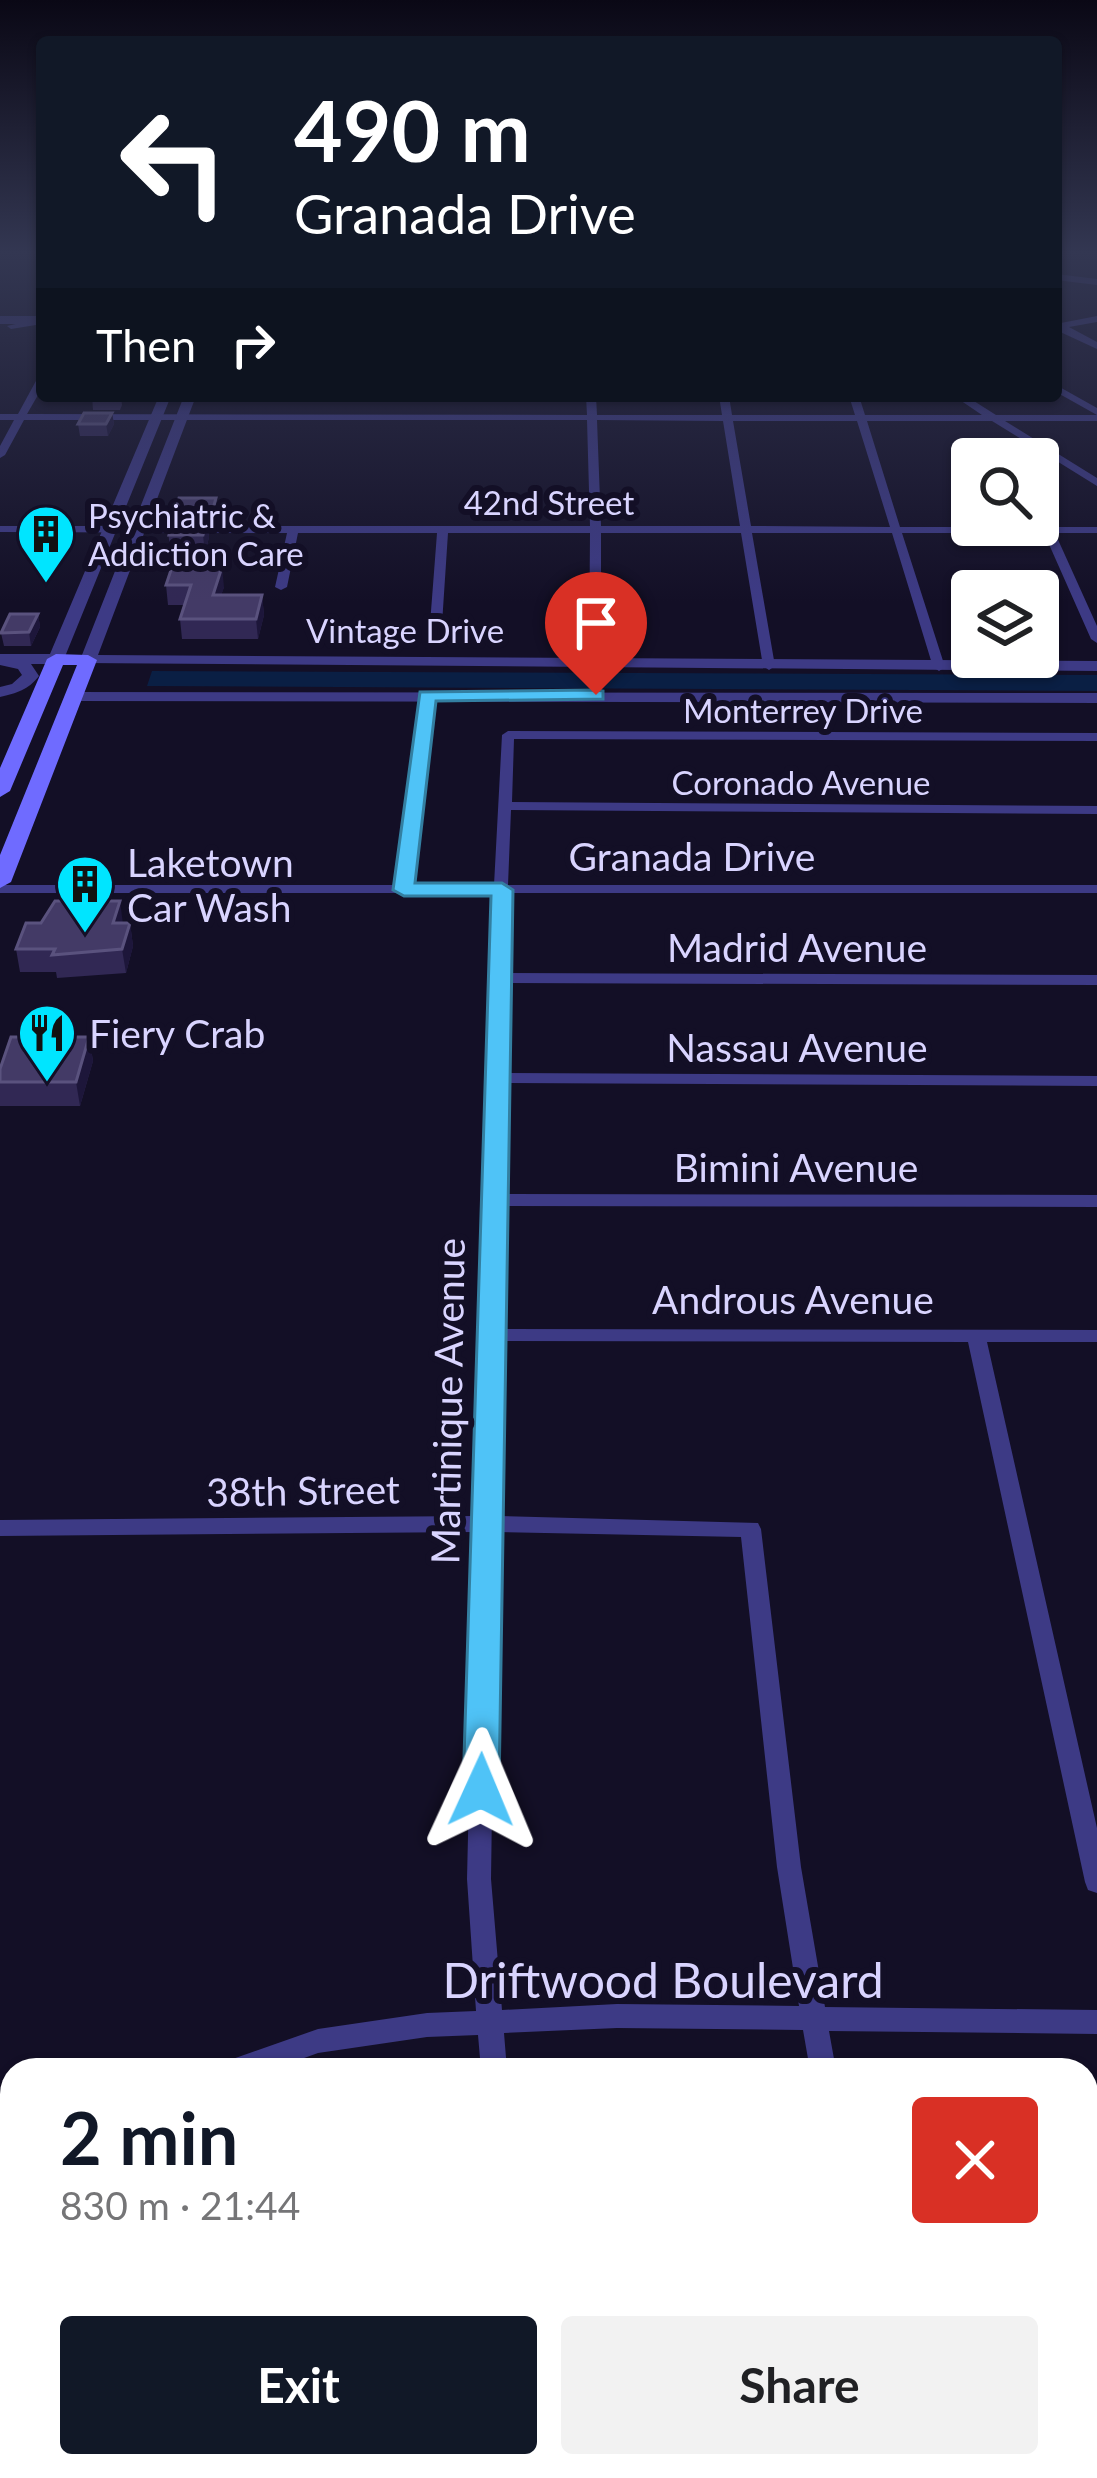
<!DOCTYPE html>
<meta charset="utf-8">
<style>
:root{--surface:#fff;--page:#f2f2f2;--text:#202124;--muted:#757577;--accent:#111827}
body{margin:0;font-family:Lato,sans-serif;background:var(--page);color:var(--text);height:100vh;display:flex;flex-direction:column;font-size:45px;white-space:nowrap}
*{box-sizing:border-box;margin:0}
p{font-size:39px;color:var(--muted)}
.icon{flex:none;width:66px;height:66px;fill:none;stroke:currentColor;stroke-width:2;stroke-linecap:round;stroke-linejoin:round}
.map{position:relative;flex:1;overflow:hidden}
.sheet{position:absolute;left:0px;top:2058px;width:1098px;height:420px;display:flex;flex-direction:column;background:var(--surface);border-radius:36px 36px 0 0;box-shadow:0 3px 9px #0004}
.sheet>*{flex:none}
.top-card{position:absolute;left:36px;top:36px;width:1026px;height:366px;border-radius:12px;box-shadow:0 3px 9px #0004;background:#111827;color:#fff;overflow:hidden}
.fabs{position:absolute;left:951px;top:438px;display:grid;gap:24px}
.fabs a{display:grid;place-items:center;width:108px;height:108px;border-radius:12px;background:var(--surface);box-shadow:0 3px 9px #0004;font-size:60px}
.pin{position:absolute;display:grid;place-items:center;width:102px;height:102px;color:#fff;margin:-123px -51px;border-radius:50% 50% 50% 0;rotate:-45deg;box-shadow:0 0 12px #0007}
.pin .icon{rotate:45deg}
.me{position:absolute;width:132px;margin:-66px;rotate:1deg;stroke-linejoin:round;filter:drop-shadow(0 0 9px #0008)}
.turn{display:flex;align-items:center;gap:42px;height:252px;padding:0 60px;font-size:54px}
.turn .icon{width:156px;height:156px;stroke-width:2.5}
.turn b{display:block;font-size:84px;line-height:102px}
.then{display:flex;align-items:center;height:114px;padding:0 60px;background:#0003;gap:24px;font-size:45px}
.round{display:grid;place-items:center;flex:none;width:126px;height:126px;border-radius:12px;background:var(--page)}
.overview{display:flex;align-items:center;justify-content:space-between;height:204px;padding:0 60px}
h1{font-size:72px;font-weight:700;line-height:90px;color:var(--accent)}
.cta{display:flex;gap:24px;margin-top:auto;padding:24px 60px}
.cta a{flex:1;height:138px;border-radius:12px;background:var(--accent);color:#fff;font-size:48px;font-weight:700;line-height:138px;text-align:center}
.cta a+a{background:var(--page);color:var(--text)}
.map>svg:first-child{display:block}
</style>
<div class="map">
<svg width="1097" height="2478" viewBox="0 0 1097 2478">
<rect width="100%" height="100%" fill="#130f26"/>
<polygon fill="#0a1f44" points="152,671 1097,675 1097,691 147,686"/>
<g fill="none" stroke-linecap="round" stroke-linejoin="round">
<g fill="#3d3a85" fill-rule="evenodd">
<polygon points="1056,274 1097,279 1097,285 1056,280"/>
<polygon points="1097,316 1097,322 1069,327 1097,342 1097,349 1056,330 1056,321 1061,323"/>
<polygon points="42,318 42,324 11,329 7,326"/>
<path d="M 42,376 L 42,388 L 27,414 L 587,415 L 586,396 L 596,396 L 597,415 L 722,415 L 719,396 L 729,396 L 732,415 L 855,415 L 849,396 L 859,396 L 865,415 L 982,415 L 954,396 L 966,396 L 996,415 L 1097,415 L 1097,421 L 1005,421 L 1097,478 L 1097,486 L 992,421 L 867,421 L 900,527 L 1041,527 L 1038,504 L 1043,507 L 1052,527 L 1097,527 L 1097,533 L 1055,533 L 1097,626 L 1097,643 L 1091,639 L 1044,533 L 902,533 L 945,667 L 939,671 L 933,667 L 892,533 L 752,533 L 775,666 L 769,670 L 763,666 L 741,533 L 601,533 L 601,661 L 595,665 L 589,661 L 590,533 L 448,533 L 442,624 L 436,628 L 430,624 L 437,533 L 298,533 L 287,587 L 281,590 L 275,587 L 287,533 L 0,532 L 0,526 L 590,526 L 587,420 L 24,420 L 5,455 L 0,458 L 0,446 L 14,420 L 0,420 L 0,414 L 18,414 L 37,379 ZM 597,420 L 723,421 L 740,526 L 601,526 ZM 733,421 L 857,421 L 890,527 L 751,526 Z"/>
<polygon points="1056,385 1097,408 1097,415 1056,392"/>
<path d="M 427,692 L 433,696 L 412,885 L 494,885 L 502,735 L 508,731 L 1097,733 L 1097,741 L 514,739 L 512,802 L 1097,806 L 1097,814 L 511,810 L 508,885 L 1097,885 L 1097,893 L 508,893 L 505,973 L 1097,975 L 1097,985 L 505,983 L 503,1073 L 1097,1076 L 1097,1086 L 503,1083 L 501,1194 L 1097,1195 L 1097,1207 L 501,1206 L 499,1329 L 1097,1330 L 1097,1342 L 987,1342 L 1097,1828 L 1097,1893 L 1088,1890 L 1085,1882 L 968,1342 L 499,1341 L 497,1516 L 758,1523 L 761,1529 L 801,1867 L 825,2007 L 1097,2010 L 1097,2034 L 829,2031 L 836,2070 L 810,2070 L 803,2030 L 617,2028 L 504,2033 L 507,2070 L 481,2070 L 478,2035 L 427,2037 L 318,2053 L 271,2070 L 223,2070 L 227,2061 L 318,2029 L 427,2013 L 476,2011 L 467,1879 L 475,1532 L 0,1536 L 0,1520 L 476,1516 L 494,893 L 0,893 L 0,885 L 397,885 L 421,696 ZM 496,1532 L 741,1537 L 777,1867 L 799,2006 L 617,2004 L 502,2010 L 491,1879 Z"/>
<rect x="0" y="2109" width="12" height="26"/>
<rect x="1086" y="2319" width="11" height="30"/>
<polygon points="480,2466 510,2466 509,2478 479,2478"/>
<polygon points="867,2466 897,2466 898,2478 868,2478"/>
</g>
<g fill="#3d3a85" fill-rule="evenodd">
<rect x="0" y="316" width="42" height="8"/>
<path d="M 159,396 L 171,396 L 64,659 L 56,664 L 31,664 L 39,676 C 28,690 17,693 0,697 L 0,687 L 12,684 L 22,675 L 18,669 L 0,665 L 0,654 L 50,654 Z"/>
<polygon points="184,396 196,396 98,655 1097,661 1097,671 82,663 80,660"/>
<polygon points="67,692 1097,693 1097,703 73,701 67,700"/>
</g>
<polygon fill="#6f6bff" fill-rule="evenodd" points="56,654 88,655 97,660 11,882 0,888 0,855 77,665 63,665 10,791 0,797 0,768 47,659"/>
</g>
<g fill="#312854">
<polygon points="92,396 121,396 122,405 120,410 93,410"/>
<polygon points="112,413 114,424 108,436 80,436 78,424"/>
<polygon points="216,498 217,511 214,521 208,521 209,537 205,554 171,554 167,525 177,518 176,509"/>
<polygon points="166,585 224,587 221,595 262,595 264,615 258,639 182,639 180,619 184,605 168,605"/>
<polygon points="38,614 40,627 31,646 4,646 1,633"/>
<polygon points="123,923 130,923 133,946 126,973 57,978 56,972 20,972 16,949"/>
<polygon points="89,1037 93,1061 80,1106 0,1106 0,1069"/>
</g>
<g fill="#1d163a">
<polygon points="112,413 114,424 108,436 106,424"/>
<polygon points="207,518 209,537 205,554 203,535"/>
<polygon points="222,567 224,587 215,615 213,595"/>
<polygon points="262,595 264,615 258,639 256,619"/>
<polygon points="38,614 40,627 31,646 29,632"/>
<polygon points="120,901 123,924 113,923"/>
<polygon points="130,923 133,946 126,973 122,949"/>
<polygon points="89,1037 93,1061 80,1106 76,1082"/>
<polygon points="222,2466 232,2466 230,2478 220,2478"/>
</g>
<g fill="#433a66" stroke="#5a527e" stroke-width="3">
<polygon points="92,396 120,396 119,398 92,398"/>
<polygon points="84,413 112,413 106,424 78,424"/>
<polygon points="179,498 216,498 213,509 176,509"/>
<polygon points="169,518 207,518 203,535 169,535 172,525 167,525"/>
<polygon points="172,567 222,567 213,595 262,595 256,619 180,619 191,585 166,585"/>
<polygon points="10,614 38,614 29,632 1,633"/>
<polygon points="55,901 120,901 113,923 130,923 122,949 52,955 55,949 16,949 26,923 41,923"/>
<polygon points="11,1037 89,1037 76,1082 0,1082 0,1069"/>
<polygon points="12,2388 12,2466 222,2466 220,2478 0,2478 0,2452"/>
</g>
<linearGradient id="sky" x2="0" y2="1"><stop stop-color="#0a0815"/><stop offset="0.42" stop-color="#333752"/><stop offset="1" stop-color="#333752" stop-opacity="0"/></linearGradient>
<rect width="1097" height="602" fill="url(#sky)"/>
<polygon fill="#4fc3f7" stroke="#337fa1" stroke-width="3" points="596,690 603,691 603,699 436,701 415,883 502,883 513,890 499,1790 494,1801 481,1805 468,1801 463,1790 491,896 404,896 393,890 420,692"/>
<defs>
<symbol id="building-pin" viewBox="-11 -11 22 30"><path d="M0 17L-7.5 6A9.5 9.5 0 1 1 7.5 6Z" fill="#00e5ff" stroke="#130f26"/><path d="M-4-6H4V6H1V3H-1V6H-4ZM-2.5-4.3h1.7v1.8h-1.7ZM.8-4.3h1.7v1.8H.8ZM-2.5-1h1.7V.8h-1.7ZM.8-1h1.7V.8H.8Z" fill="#111"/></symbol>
<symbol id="restaurant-pin" viewBox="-11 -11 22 30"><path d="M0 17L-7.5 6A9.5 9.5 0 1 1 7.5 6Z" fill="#00e5ff" stroke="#130f26"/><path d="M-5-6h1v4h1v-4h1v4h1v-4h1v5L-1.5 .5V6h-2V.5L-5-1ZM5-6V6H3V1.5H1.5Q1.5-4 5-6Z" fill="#111"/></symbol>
</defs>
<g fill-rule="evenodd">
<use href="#building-pin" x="13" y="501" width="66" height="90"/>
<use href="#building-pin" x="52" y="851" width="66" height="90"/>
<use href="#restaurant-pin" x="14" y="1000" width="66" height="90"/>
</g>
<g text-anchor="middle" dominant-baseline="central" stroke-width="12" stroke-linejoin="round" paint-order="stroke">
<g font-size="33" fill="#d9d4ff" stroke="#130f26">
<text x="549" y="502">42nd Street</text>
<text x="405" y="630">Vintage Drive</text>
<text x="803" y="710">Monterrey Drive</text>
<text x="801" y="782">Coronado Avenue</text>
</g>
<g font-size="33" fill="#d9d4ff" stroke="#130f26" text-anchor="start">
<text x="88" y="515">Psychiatric &amp;<tspan x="88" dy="38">Addiction Care</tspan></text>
</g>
<g font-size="39" fill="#d9d4ff" stroke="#130f26">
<text x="692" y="856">Granada Drive</text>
<text x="797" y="947">Madrid Avenue</text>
<text x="797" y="1047">Nassau Avenue</text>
<text x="796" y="1167">Bimini Avenue</text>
<text x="793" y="1299">Androus Avenue</text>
<text transform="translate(447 1401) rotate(-89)">Martinique Avenue</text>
<text transform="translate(303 1490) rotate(-1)">38th Street</text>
</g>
<g font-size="39" fill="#d9d4ff" stroke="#130f26" text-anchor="start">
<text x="127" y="862">Laketown<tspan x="127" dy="45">Car Wash</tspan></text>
<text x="89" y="1033">Fiery Crab</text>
</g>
<g font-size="48" fill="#d9d4ff" stroke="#130f26">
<text x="663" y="1979">Driftwood Boulevard</text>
</g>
</g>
</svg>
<div class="fabs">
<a><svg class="icon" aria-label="search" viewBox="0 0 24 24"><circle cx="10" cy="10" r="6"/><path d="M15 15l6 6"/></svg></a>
<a><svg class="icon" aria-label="layers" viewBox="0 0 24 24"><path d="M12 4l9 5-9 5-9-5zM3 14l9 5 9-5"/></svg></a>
</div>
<div class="pin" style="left:596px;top:695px;background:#d93025"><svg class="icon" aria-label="arrive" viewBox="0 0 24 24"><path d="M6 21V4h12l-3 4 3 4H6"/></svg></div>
<svg class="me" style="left:481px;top:1790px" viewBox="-20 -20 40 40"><path d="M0-17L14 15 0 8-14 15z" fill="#4fc3f7" stroke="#fff" stroke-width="4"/></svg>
<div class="top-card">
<div class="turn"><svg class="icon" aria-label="left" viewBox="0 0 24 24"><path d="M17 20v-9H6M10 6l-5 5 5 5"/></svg><div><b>490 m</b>Granada Drive</div></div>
<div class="then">Then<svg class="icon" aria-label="right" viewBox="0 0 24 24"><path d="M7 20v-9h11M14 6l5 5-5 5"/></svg></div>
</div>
<section class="sheet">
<div class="overview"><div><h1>2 min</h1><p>830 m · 21:44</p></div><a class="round" style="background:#d93025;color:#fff"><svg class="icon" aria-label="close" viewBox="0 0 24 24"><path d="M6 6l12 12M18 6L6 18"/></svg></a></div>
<div class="cta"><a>Exit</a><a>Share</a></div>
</section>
</div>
